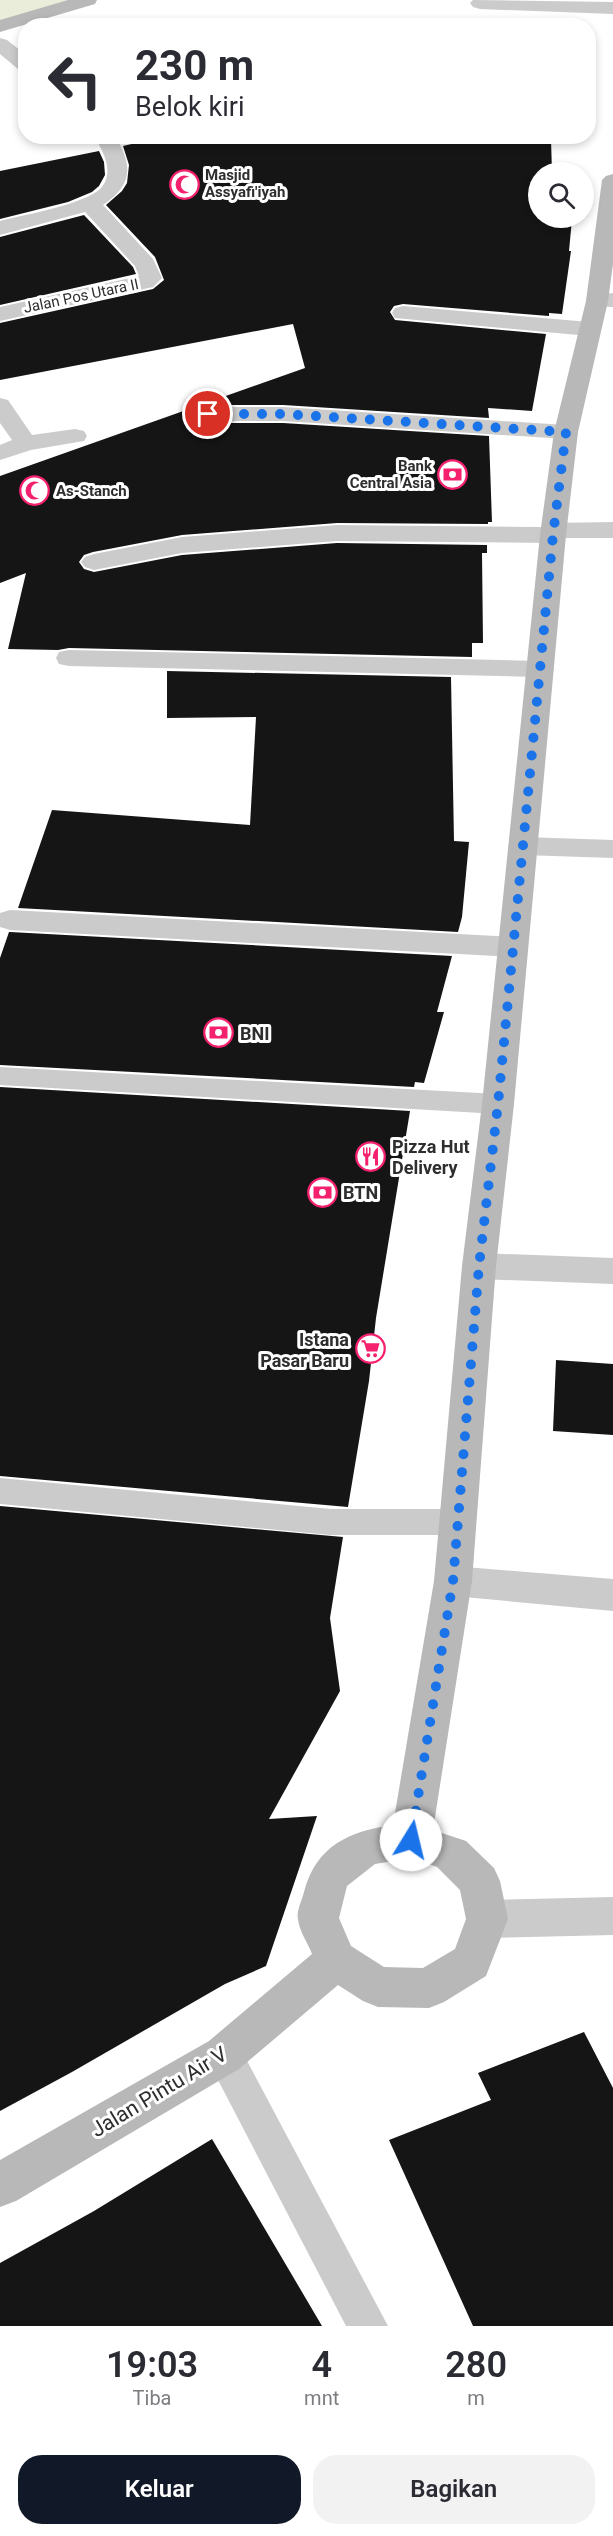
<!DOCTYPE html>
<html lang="id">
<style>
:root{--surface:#fff;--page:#f2f2f3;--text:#2b2b33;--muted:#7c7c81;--accent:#111827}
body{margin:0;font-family:Roboto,sans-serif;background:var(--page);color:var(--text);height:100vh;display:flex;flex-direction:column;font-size:22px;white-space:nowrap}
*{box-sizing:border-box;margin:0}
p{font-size:20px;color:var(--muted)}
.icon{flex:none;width:33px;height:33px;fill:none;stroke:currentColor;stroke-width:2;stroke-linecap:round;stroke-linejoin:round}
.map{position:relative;height:2326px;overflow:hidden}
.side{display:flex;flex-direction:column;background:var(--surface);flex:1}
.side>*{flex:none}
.hud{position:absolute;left:18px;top:18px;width:578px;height:126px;border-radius:24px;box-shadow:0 3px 9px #0003;background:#fff;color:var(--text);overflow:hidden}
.tools{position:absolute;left:528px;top:162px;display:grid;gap:12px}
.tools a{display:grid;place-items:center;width:66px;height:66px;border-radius:50%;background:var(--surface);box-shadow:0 3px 9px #0003;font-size:30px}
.pin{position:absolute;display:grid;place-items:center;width:51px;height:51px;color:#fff;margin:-26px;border:3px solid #fff;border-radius:50%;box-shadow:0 2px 6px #0007}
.me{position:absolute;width:66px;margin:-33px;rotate:9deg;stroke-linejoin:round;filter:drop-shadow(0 0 4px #0008)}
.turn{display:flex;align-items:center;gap:21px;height:126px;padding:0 18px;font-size:27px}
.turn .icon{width:78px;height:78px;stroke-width:2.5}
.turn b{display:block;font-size:42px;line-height:51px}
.eta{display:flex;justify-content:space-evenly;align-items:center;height:102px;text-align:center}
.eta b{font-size:36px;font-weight:600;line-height:42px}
.button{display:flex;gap:12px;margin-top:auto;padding:12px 18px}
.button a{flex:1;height:69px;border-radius:24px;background:var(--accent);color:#fff;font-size:24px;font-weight:600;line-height:69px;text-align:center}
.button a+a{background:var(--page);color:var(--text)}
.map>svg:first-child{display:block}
</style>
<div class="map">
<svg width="613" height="2326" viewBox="0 0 613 2326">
<rect width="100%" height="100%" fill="#fff"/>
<polygon fill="#eaedda" points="0,0 88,0 0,26"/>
<g fill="#151515">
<polygon points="166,136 551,139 552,172 538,172 538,218 572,219 569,251 571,251 562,314 549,313 549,316 403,304 394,306 390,312 395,320 546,334 532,411 488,408 489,418 283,405 208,405 198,408 194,414 198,420 208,423 283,423 489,436 492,522 488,522 488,524 337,523 182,535 93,552 84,555 79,562 84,569 94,572 182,555 337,543 487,545 487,553 482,553 483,643 472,643 472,657 69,648 58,650 8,649 26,573 0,583 0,476 305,368 293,324 0,380 0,323 153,289 164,280 155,257 106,205 122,191 127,183 129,165 123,146"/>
<polygon points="99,151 104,162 105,175 99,186 92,192 68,202 0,219 0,171"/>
<polygon points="84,215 133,267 136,274 0,305 0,237"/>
<polygon points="167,671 451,677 454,841 469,842 462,917 458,932 18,908 52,810 250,825 256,717 167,718"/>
<polygon points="9,932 10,932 452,956 437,1012 444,1012 424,1083 415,1082 414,1087 0,1065 0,958"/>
<polygon points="0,1087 410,1111 376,1318 369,1381 348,1507 0,1476"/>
<polygon points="556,1360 613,1364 613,1435 553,1431"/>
<polygon points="0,1506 343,1537 330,1618 340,1691 269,1819 317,1816 266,1966 225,1984 72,2072 0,2111"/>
<polygon points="584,2032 613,2088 613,2326 473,2326 389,2140 491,2100 478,2073"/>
<polygon points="212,2139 322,2326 0,2326 0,2263 94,2211"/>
</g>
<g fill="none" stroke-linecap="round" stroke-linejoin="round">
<g fill="#cbcbcb" fill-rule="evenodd">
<polygon points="0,1067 498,1094 508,1097 512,1104 508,1111 498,1114 0,1085"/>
<polygon points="0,1478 331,1509 458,1509 469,1513 474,1522 469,1531 458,1535 331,1535 0,1504"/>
<polygon points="224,2037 237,2042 388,2326 346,2326 205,2055 211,2042"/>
</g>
<g fill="#cbcbcb" fill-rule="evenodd">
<polygon points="473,0 613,2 613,14 480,9 473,7 470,3"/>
<polygon points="0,38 7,40 26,55 26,72 19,70 0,54"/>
<path d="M 94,136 L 115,136 C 133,165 133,185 103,205 L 153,259 L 162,278 L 153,287 L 0,321 L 0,307 L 139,276 L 135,266 L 85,212 L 0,235 L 0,221 C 23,215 86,204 101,188 C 115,172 103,151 94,136 Z"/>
<polygon points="613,293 613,307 589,306 586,301 589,296"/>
<polygon points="403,306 589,322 597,324 600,329 597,334 589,336 395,318 392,313 395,308"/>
<polygon points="0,398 8,400 32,435 75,429 84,431 87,436 84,441 31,450 0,460 0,445 12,440 0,423"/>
<polygon points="208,407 283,407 566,425 575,427 578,432 575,437 566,439 283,421 208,421 200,419 196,414 200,409"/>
<polygon points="613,522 613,538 563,538 553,543 337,541 182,553 94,570 85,567 81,562 85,557 94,554 182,537 337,525 543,527 553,523"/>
<polygon points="69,650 540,661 550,663 554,669 550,675 540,677 69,666 59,664 56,658 59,652"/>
<polygon points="523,837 613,840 613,858 523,855 513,852 508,846 513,840"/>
<polygon points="10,910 513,937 524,940 528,947 524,954 513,957 10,930 0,927 0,913"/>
<polygon points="479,1253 613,1258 613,1284 479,1279 467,1275 462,1266 467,1257"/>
<polygon points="453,1566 613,1579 613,1611 453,1596 440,1592 434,1581 440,1570"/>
<polygon points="613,1897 613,1935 487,1938 472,1932 466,1919 472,1906 487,1900"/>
</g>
<g fill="#b8b8b8" fill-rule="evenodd">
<polygon points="68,0 97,0 95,4 0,32 0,20"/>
<path d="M 613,174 L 613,264 L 608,301 L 578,432 L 566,535 L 514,1104 L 496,1266 L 472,1581 L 433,1830 L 466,1841 L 494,1868 L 500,1881 L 508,1919 L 486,1976 L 444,2002 L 429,2008 L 378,2007 L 363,2001 L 338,1985 L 239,2069 L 16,2201 L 0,2207 L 0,2160 L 209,2041 L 312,1954 C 308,1943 299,1931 298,1919 C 296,1912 302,1900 304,1892 C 316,1846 349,1831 393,1825 L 434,1581 L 462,1266 L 482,1104 L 540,535 L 554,432 L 586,301 L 602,180 L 606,176 ZM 411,1858 L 437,1867 L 460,1890 L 466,1919 L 455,1949 L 423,1968 L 384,1967 L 351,1946 L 339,1918 L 347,1886 L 375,1864 Z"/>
</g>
</g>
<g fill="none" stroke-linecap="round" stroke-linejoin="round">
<polyline stroke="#1a73e8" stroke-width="10" stroke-dasharray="0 18" points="208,414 283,414 566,432 553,535 498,1104 479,1266 453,1581 411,1840"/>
</g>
<defs>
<symbol id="mosque-ring" viewBox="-11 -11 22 22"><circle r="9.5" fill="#fff" stroke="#f5206e" stroke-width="1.5"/><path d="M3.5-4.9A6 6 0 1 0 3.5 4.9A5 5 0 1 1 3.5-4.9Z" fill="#f5206e"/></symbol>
<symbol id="bank-ring" viewBox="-11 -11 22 22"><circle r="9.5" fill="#fff" stroke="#f5206e" stroke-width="1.5"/><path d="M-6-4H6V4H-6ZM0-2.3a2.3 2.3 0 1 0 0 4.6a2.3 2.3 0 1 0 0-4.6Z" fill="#f5206e"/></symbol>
<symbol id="restaurant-ring" viewBox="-11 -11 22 22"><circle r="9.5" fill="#fff" stroke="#f5206e" stroke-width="1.5"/><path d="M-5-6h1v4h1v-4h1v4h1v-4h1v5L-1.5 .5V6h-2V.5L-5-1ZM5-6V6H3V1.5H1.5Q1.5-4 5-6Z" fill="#f5206e"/></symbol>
<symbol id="supermarket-ring" viewBox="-11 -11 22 22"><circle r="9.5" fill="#fff" stroke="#f5206e" stroke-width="1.5"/><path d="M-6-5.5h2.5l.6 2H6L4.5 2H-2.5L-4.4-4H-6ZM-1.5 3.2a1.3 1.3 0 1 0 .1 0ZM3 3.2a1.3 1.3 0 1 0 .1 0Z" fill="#f5206e"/></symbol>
</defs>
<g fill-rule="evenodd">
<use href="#mosque-ring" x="168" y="168" width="33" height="33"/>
<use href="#bank-ring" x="436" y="458" width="33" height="33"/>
<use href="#mosque-ring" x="18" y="474" width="33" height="33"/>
<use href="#bank-ring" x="202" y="1016" width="33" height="33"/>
<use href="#restaurant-ring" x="354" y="1140" width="33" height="33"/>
<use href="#bank-ring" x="306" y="1176" width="33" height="33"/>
<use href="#supermarket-ring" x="354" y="1332" width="33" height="33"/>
</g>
<g text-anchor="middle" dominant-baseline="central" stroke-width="6" stroke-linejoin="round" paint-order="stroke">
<g font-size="15" font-weight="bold" fill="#2e2e2e" stroke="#fff" text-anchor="start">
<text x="205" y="175">Masjid<tspan x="205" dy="17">Assyafi'iyah</tspan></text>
<text x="432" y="466" text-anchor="end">Bank<tspan x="432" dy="17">Central Asia</tspan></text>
<text x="56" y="491">As-Stanch</text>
</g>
<g font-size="15" fill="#2e2e2e" stroke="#fff">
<text transform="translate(81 296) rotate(-12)">Jalan Pos Utara II</text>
</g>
<g font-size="18" font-weight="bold" fill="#2e2e2e" stroke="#fff" text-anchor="start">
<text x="240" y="1033">BNI</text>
<text x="392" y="1146">Pizza Hut<tspan x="392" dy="21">Delivery</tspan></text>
<text x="343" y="1192">BTN</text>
<text x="349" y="1339" text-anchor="end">Istana<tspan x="349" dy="21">Pasar Baru</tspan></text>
</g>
<g font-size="21" fill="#2e2e2e" stroke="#fff">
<text transform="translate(159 2092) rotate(-31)">Jalan Pintu Air V</text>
</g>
</g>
</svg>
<div class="tools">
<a><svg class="icon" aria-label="search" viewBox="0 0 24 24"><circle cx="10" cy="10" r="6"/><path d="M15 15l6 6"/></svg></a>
</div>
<div class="pin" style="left:208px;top:414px;background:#d93025"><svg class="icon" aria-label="arrive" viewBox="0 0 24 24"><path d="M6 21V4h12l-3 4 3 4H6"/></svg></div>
<svg class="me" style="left:411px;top:1840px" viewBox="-20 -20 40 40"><circle r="19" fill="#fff"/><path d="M0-13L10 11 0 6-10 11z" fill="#1a73e8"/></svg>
<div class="hud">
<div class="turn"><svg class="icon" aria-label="left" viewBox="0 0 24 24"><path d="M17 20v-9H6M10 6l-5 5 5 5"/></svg><div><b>230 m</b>Belok kiri</div></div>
</div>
</div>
<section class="side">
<div class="eta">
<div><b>19:03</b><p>Tiba</p></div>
<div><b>4</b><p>mnt</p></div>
<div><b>280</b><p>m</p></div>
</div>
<div class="button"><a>Keluar</a><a>Bagikan</a></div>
</section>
